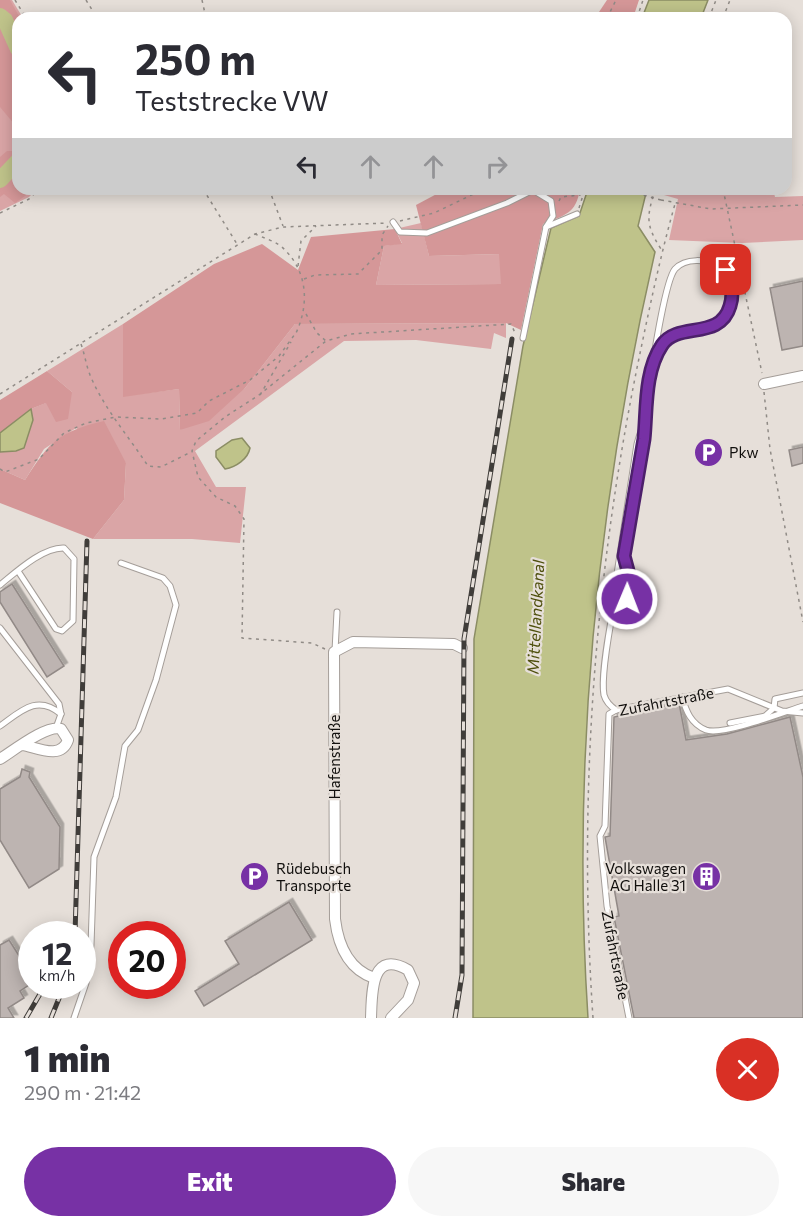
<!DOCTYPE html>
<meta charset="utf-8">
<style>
:root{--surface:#fff;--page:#f7f7f7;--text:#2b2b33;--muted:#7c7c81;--accent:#7731a5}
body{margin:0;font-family:Commissioner,sans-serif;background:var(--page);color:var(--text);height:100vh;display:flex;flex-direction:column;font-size:22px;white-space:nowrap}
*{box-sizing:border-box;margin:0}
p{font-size:20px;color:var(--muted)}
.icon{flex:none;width:33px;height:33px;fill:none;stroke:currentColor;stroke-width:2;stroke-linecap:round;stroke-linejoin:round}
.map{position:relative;height:1018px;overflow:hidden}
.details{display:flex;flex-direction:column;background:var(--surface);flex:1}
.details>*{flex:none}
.guide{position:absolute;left:12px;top:12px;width:780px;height:183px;border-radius:18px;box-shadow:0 3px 15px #0003;background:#fff;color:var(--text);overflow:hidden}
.speed{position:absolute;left:18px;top:921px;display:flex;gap:12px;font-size:30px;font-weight:700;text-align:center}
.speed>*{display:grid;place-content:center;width:78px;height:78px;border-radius:50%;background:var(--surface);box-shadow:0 3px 15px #0003;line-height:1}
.speed small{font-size:15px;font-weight:400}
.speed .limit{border:9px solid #d22;background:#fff;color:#111}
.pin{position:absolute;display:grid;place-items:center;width:51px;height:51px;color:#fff;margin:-26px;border-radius:12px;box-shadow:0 3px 9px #0006}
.me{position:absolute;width:66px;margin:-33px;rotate:1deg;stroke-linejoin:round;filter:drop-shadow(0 0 4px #0008)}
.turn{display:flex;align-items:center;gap:21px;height:126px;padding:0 24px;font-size:27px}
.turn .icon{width:78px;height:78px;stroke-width:2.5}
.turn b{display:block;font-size:42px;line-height:51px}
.lanes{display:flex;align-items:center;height:57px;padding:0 24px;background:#0003;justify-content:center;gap:30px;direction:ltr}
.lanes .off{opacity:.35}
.round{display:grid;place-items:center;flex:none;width:63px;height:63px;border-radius:32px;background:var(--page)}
.overview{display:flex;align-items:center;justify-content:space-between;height:102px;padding:0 24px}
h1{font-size:36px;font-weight:800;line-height:45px}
.primary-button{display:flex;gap:12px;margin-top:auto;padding:12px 24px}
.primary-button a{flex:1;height:69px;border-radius:36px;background:var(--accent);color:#fff;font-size:24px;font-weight:800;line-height:69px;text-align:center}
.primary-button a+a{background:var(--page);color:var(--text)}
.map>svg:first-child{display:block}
</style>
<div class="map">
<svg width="803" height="1018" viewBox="0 0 803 1018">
<defs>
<filter id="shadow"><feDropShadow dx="3.5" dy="-3.5" stdDeviation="0" flood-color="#0004"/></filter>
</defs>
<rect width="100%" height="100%" fill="#e6dfd9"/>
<g fill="#daa5a6">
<polygon points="0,0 12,0 23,18 18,18 18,189 37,189 29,197 0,211"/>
<polygon points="665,189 773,189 775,197 803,196 803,240 742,243 669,240 678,199 664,195"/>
<polygon points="421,223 429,256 500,254 502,284 376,285 384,246 402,243 395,229"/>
<polygon points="506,323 506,338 494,333 491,349 416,340 344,341 195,451 216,487 246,487 240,543 192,539 93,539 124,500 126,463 76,428 44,449 25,480 0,469 0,433 31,409 72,392 47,371 123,324 123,396 179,389 180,430 245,388 295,324"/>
</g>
<g fill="#d59798">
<polygon points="0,0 10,0 20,18 18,123 15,125 0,107"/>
<polygon points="607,0 639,0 633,18 595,18"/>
<polygon points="7,151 18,151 18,189 35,189 15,203 4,194 0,197 0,157"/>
<path d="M 446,189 L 580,189 C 576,214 565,215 543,224 L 521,330 L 506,323 L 295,324 L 245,388 L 209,421 L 180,430 L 179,389 L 123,397 L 123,324 L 214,264 L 262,244 L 298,270 L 311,237 L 395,229 L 402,244 L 384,246 L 376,285 L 501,284 L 499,254 L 429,256 L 416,205 Z"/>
<polygon points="47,371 72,392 68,419 56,422 46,403 31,409 33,420 24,448 16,451 0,452 0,400"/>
<path d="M 104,421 L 126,463 L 124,500 L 93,539 L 0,503 L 0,469 L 25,480 C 50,441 58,432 104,421 Z"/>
</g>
<g fill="#bfc38a" stroke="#8b8d64" stroke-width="1.5">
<polygon points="649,0 708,0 701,18 642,18"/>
<path d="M 588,189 L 647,189 L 638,226 L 655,252 C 597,504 571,759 588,1018 L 473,1018 L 474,639 L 523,346 L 551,228 L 579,216 Z"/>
<polygon points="31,409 33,420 24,448 16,451 0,452 0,433"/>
<path d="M 242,438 L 250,448 C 248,459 236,467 225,469 L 216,457 L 216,451 L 232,440 Z"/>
</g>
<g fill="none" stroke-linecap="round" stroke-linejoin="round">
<g stroke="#bfc38a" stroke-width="16">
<polyline points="0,16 5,20 18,49"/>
<polyline points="0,180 18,161"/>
</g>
</g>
<g fill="#bdb4b1" stroke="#928a87" stroke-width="1.5" filter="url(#shadow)">
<polygon points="803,281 803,346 782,350 770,288"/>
<polygon points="803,447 803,463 792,466 789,450"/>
<polygon points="12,584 64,666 47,677 0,602 0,592"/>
<polygon points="679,703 686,740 727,734 790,717 803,777 803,1018 634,1018 614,917 619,916 605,837 610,836 614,717"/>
<polygon points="22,769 30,772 29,777 60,827 59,869 29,888 0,840 0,789 20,777"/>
<polygon points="289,902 312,940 204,1006 195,991 239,964 225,941"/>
<polygon points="9,940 32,976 32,983 20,991 24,998 8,1008 14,1018 0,1018 0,945"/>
</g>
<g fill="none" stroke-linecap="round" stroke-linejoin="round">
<defs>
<g id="service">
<polyline points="393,222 400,232 427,233 507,203 533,190 551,201 553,216 546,227 577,214"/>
<polyline points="523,338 546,227"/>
<path d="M 643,423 C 648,397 663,283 675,269 C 686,257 706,260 719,265 C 727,272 729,278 731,289 C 742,343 677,320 662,345 C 648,367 649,397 644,421 C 642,429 639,436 637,444 L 615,587 L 618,598 L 624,600 L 632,591 L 624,556 L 644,439 L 643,423"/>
<path d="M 0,585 C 16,572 43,547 64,548 L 74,559 L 73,621 L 62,631 L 56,629 L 18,571"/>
<polyline points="0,628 59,704 61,714 56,728"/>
<polyline points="335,651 337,612"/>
<path d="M 682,697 C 686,711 691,724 706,730 C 723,736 784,712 803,706"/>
<path d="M 616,710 C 610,706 606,702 604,695 C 600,674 612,616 616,594"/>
<polyline points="730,723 765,716 774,708 775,699 803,693"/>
<path d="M 0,726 C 21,711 37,694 61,714"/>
<polyline points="74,1018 86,983 91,945 94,857 116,797 125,746 138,730 156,680 176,605 170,586 163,578 121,563"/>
<polyline points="629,1018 607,906 600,836 605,826 609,714 616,710 728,689 782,711 803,713"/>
</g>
<g id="minor">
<polyline points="764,384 803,376"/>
<path d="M 0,759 C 13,751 47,724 61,729 L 68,740 C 61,760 38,748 23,745"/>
<path d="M 374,978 C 348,969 338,944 335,919 L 334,652 L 353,642 L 454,644 L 462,648"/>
<path d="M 371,1018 C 372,995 370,948 408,970 L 414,983 L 408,1000 L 391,1018"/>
</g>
</defs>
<use href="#service" stroke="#a59e99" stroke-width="7"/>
<use href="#minor" stroke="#a59e99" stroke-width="12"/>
<g stroke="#908b86" stroke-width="1.5" stroke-dasharray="3 4.5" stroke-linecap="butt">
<polyline points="15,0 26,18"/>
<polyline points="86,0 97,18"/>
<polyline points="202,0 206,18"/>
<polyline points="607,18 616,0"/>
<polyline points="637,18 643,0"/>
<polyline points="709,18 716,0"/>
<polyline points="723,18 730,0"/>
<polyline points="203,189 237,244"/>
<polyline points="269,189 283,226"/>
<path d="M 655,189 C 647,217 645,224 661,249"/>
<polyline points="723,189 762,373"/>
<polyline points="661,200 711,209 803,205"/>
<polyline points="559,201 561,197 580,195 579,189"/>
<polyline points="579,208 585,189"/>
<polyline points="0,213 29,199 39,189"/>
<polyline points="400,221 434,213 484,189"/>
<path d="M 255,234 C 264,238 278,242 285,250 C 308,273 309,305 296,333"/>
<polyline points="298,266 301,241 316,226"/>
<polyline points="304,279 315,275 358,274 382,250 382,235 388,226"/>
<polyline points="306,314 317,333 326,341"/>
<path d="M 81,344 C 85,355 86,365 90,375 C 103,407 129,437 148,466 L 161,467 L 191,452"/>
<polyline points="764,392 770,449 803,622"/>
<polyline points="0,394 255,234 283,227 387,223"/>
<polyline points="260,395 291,342"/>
<polyline points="0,469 5,472 39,459 64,433 86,423 116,417 161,419 197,413 209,401 250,380 279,356 295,334"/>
<polyline points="325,649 312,643 242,638 244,519 235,506 216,497 198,477 192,451 196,441 225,417 259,395 326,341 351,334 511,324 516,335"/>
<path d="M 593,1018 C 578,799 594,579 638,363 C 649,310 660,257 675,204"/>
</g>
<use href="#service" stroke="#fff" stroke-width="5"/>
<use href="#minor" stroke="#fff" stroke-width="10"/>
<defs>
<g id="rail">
<polyline points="75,934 87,541"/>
<polyline points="26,1018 40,994"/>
<polyline points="51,1018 64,986"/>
<polyline points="455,1018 462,975 464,639 512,339"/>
</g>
</defs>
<use href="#rail" stroke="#403d3a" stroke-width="5"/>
<use href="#rail" stroke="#e6dfd9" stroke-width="3" stroke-dasharray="9" stroke-linecap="butt"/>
<polyline stroke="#908b86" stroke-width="1.5" stroke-dasharray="3 4.5" stroke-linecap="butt" points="622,189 661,200"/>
</g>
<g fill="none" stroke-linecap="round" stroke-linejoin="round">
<defs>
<path id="route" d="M 627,599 L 632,586 L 624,556 L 644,439 C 647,410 644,372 662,345 C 678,321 720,341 730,306 C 734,294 731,281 726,270"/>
</defs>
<use href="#route" stroke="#4d206b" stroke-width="15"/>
<use href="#route" stroke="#7731a5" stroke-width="10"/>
</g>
<defs>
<symbol id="parking-disc" viewBox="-11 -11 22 22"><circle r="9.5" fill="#7731a5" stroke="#e6dfd9"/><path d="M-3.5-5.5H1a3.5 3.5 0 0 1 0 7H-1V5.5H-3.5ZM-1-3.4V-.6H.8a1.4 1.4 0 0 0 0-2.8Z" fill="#fff"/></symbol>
<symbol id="building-disc" viewBox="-11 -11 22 22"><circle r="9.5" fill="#7731a5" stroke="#e6dfd9"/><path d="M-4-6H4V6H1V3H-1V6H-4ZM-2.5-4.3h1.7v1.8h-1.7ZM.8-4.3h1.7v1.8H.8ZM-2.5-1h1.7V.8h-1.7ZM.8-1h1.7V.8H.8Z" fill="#fff"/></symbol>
</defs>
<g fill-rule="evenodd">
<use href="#parking-disc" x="692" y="436" width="33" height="33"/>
<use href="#parking-disc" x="238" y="860" width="33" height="33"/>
<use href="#building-disc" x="690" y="860" width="33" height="33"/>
</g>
<g text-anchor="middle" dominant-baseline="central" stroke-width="4.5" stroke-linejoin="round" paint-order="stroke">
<g font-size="15" fill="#110f0d" stroke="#e6dfd9" text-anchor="start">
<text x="729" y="452">Pkw</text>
<text x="276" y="868">Rüdebusch<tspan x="276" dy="17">Transporte</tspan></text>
<text x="686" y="868" text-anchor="end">Volkswagen<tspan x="686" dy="17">AG Halle 31</tspan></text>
</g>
<g font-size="15" fill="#110f0d" stroke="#e6dfd9">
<text transform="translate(666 701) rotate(-11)">Zufahrtstraße</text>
<text transform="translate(334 757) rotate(-90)">Hafenstraße</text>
<text transform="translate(616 955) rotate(79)">Zufahrtsraße</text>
</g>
<g font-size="16" font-style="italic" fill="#4f500e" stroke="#e6dfd9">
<text transform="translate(535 617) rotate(-87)">Mittellandkanal</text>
</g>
</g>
</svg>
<div class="speed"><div>12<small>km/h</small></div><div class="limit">20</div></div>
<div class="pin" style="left:726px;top:270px;background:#d93025"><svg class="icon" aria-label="arrive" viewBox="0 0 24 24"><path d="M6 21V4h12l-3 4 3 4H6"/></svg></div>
<svg class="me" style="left:627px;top:599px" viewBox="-20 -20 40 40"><circle r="17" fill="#7731a5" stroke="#fff" stroke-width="3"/><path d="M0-11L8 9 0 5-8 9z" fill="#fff"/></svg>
<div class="guide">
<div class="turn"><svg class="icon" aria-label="left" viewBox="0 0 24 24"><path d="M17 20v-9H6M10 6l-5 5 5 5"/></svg><div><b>250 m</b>Teststrecke VW</div></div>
<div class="lanes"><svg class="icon" aria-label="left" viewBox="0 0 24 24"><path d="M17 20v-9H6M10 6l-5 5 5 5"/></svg><svg class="icon off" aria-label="ahead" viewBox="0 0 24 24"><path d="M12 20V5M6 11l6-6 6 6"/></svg><svg class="icon off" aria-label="ahead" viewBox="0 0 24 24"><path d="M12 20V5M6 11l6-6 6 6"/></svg><svg class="icon off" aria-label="right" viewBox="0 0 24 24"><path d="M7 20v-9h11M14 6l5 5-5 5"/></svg></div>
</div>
</div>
<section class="details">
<div class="overview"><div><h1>1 min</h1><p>290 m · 21:42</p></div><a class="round" style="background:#d93025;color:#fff"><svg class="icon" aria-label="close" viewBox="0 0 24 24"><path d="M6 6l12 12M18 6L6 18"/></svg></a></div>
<div class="primary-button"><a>Exit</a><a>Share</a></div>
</section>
